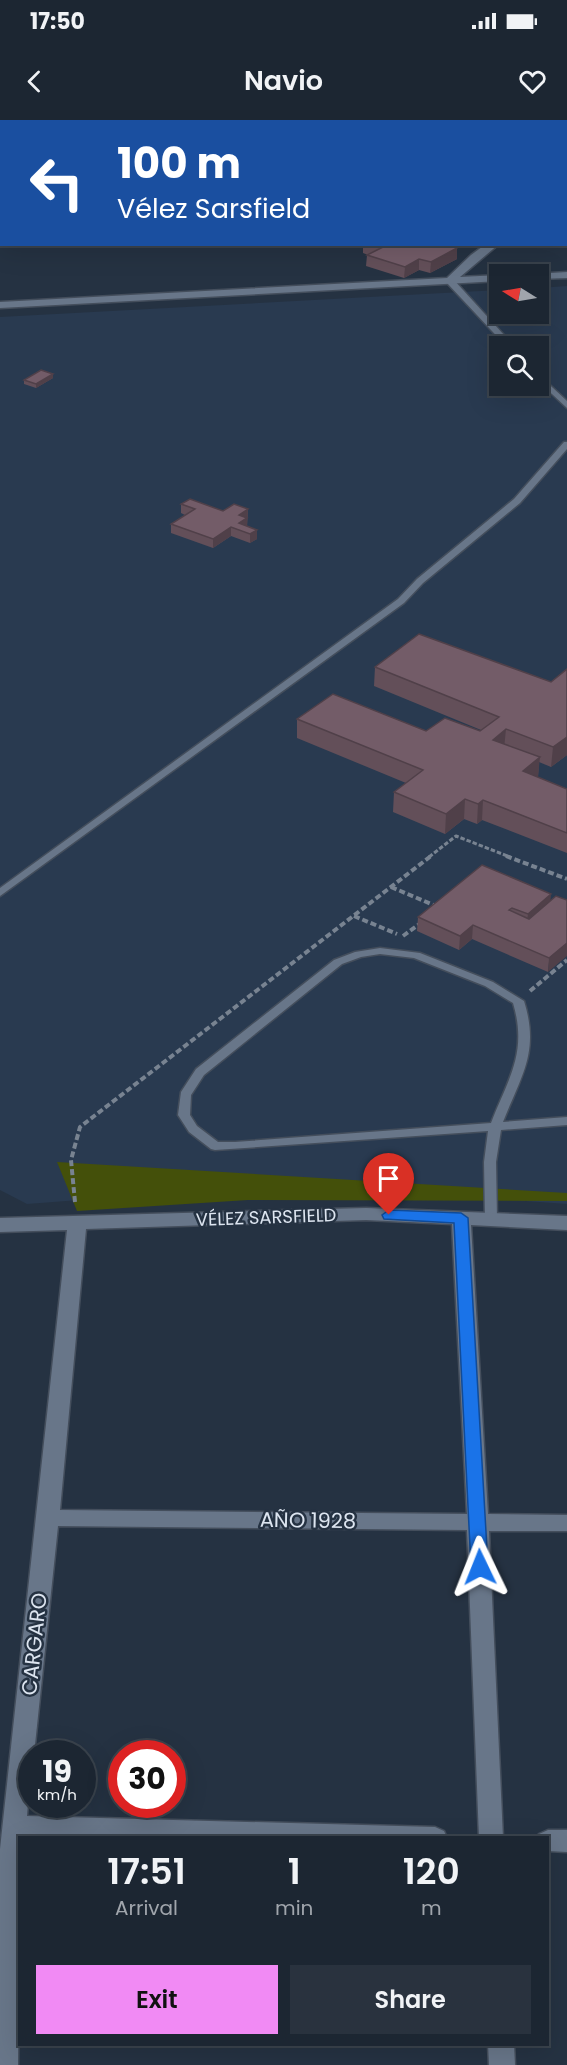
<!DOCTYPE html>
<meta charset="utf-8">
<style>
:root{--surface:#1c2632;--page:#29323e;--text:#f1f3f6;--muted:#a0a5ac;--line:#3a434d;--accent:#f18af4}
body{margin:0;font-family:Poppins,sans-serif;background:var(--page);color:var(--text);height:100vh;display:flex;flex-direction:column;font-size:22px;white-space:nowrap}
*{box-sizing:border-box;margin:0}
p{font-size:20px;color:var(--muted)}
.icon{flex:none;width:33px;height:33px;fill:none;stroke:currentColor;stroke-width:2;stroke-linecap:round;stroke-linejoin:round}
.map{position:relative;flex:1;overflow:hidden}
.details{position:absolute;left:18px;top:1716px;width:531px;height:210px;display:flex;flex-direction:column;background:var(--surface);border-radius:0px;box-shadow:0 6px 24px #0002,0 0 0 2px var(--line)}
.details>*{flex:none}
.top-card{position:absolute;left:0px;top:0px;width:567px;height:126px;box-shadow:0 6px 24px #0002,0 0 0 2px var(--line);background:#1a4fa0;color:#fff;overflow:hidden}
.needle{width:39px;rotate:281deg}
.buttons{position:absolute;left:489px;top:144px;display:grid;gap:12px}
.buttons a{display:grid;place-items:center;width:60px;height:60px;border-radius:0px;background:var(--surface);box-shadow:0 6px 24px #0002,0 0 0 2px var(--line);font-size:30px}
.speed{position:absolute;left:18px;top:1620px;display:flex;gap:12px;font-size:30px;font-weight:700;text-align:center}
.speed>*{display:grid;place-content:center;width:78px;height:78px;border-radius:50%;background:var(--surface);box-shadow:0 6px 24px #0002,0 0 0 2px var(--line);line-height:1}
.speed small{font-size:15px;font-weight:400}
.speed .limit{border:9px solid #d22;background:#fff;color:#111}
.pin{position:absolute;display:grid;place-items:center;width:51px;height:51px;color:#fff;margin:-62px -26px;border-radius:50% 50% 50% 0;rotate:-45deg;box-shadow:0 0 6px #0007}
.pin .icon{rotate:45deg}
.me{position:absolute;width:66px;margin:-33px;rotate:358deg;stroke-linejoin:round;filter:drop-shadow(0 0 4px #0008)}
.turn{display:flex;align-items:center;gap:21px;height:126px;padding:0 18px;font-size:27px}
.turn .icon{width:78px;height:78px;stroke-width:2.5}
.turn b{display:block;font-size:42px;line-height:51px}
.eta{display:flex;justify-content:space-evenly;align-items:center;height:102px;text-align:center}
.eta b{font-size:36px;font-weight:600;line-height:42px}
.cta{display:flex;gap:12px;margin-top:auto;padding:12px 18px}
.cta a{flex:1;height:69px;border-radius:0px;background:var(--accent);color:#111;font-size:24px;font-weight:600;line-height:69px;text-align:center}
.cta a+a{background:var(--page);color:var(--text)}
.status{display:flex;justify-content:space-between;align-items:center;height:42px;padding:0 30px;background:var(--surface);direction:ltr}
.status svg{height:16px;fill:currentColor}
header{display:flex;justify-content:space-between;align-items:center;height:78px;padding:0 18px;background:var(--surface);font-size:27px;font-weight:600}
.map>svg:first-child{display:block}
</style>
<div class="status"><b>17:50</b><svg viewBox="0 0 49 12"><path d="M0 12V9h3v3zM5 12V6h3v6zM10 12V3h3v9zM15 12V0h3v12zM26 1h20v11H26zM47 4h2v5h-2z"/></svg></div>
<header><svg class="icon" aria-label="back" viewBox="0 0 24 24"><path d="M15 5l-7 7 7 7"/></svg>Navio<svg class="icon" aria-label="heart" viewBox="0 0 24 24"><path d="M12 20l-8-8c-3-5 5-10 8-4 3-6 11-1 8 4z"/></svg></header>
<div class="map">
<svg width="567" height="1945" viewBox="0 0 567 1945">
<rect width="100%" height="100%" fill="#253242"/>
<path fill="#293a50" fill-rule="evenodd" d="M 567,166 L 567,1084 L 398,1072 L 145,1075 L 27,1084 L 0,1070 L 0,197 L 499,170 L 500,194 L 538,194 L 539,168 ZM 500,226 L 538,226 L 538,266 L 500,266 Z"/>
<polygon fill="#44500a" points="57,1042 567,1073 567,1081 248,1080 77,1091"/>
<g fill="none" stroke-linecap="round" stroke-linejoin="round">
<defs>
<g id="lane">
<polygon points="447,159 453,159 514,226 506,226 447,163"/>
<polygon points="538,254 567,281 567,288 538,261"/>
<polygon points="564,322 567,322 567,329 520,383 423,463 404,483 0,776 0,768 398,479 417,459 514,379"/>
<path d="M 380,828 L 420,833 L 493,862 L 524,881 C 540,932 521,956 503,1002 L 567,997 L 567,1005 L 501,1010 L 496,1042 L 497,1100 L 495,1103 L 491,1104 L 485,1100 L 484,1042 L 488,1011 L 215,1030 L 211,1029 L 189,1012 L 178,995 L 181,972 L 196,949 L 334,840 L 355,832 ZM 380,834 L 414,838 L 485,866 L 513,883 C 528,933 508,959 491,1003 L 235,1022 L 218,1022 L 197,1006 L 190,995 L 191,975 L 204,955 L 342,844 L 361,837 Z"/>
</g>
<g id="street">
<polygon points="311,0 332,0 309,2"/>
<rect x="0" y="37" width="2" height="6"/>
<polygon points="486,124 499,124 460,157 500,155 500,161 0,188 0,182 447,158 471,135"/>
<polygon points="567,152 567,158 538,159 538,154 534,154"/>
<path d="M 366,1088 L 567,1096 L 567,1110 L 471,1105 L 488,1394 L 567,1395 L 567,1411 L 489,1411 L 503,1718 L 479,1718 L 467,1410 L 58,1406 L 34,1634 L 32,1634 L 27,1696 L 435,1707 L 444,1711 L 447,1718 L 20,1718 L 18,1945 L 0,1945 L 0,1729 L 67,1110 L 0,1112 L 0,1098 ZM 366,1100 L 452,1104 L 467,1394 L 60,1390 L 86,1109 Z"/>
<polygon points="548,1710 567,1710 567,1732 548,1731 548,1718 537,1718 539,1714"/>
<polygon points="488,1924 514,1924 515,1945 489,1945"/>
</g>
<g id="secondary">
<polygon points="155,0 177,0 153,2"/>
<rect x="0" y="17" width="2" height="6"/>
</g>
</defs>
<use href="#lane" stroke="#444e5c" stroke-width="3"/>
<use href="#street" stroke="#444e5c" stroke-width="3"/>
<use href="#secondary" stroke="#444e5c" stroke-width="3"/>
<g stroke="#788391" stroke-width="2" stroke-dasharray="4 1.5" stroke-linecap="butt">
<polyline points="103,2 117,0"/>
<polyline points="219,2 233,0"/>
</g>
<polyline stroke="#788391" stroke-width="3" stroke-dasharray="4.5 2" stroke-linecap="butt" points="429,737 456,716 510,737"/>
<g stroke="#788391" stroke-width="4" stroke-dasharray="6 3" stroke-linecap="butt">
<polyline points="506,736 567,759"/>
<polyline points="391,767 436,786"/>
<polyline points="354,796 397,814"/>
<polyline points="403,816 421,803"/>
<polyline points="530,871 567,840"/>
<polyline points="75,1082 71,1040 80,1007 431,736"/>
</g>
<use href="#lane" fill="#687689" fill-rule="evenodd"/>
<use href="#street" fill="#687689" fill-rule="evenodd"/>
<use href="#secondary" fill="#687689" fill-rule="evenodd"/>
</g>
<g fill="#634f59">
<polygon points="363,124 446,124 457,139 430,153 419,150 404,158 366,146 367,135 368,135 363,133"/>
<polygon points="53,254 53,258 36,268 24,264 24,260"/>
<polygon points="181,384 223,391 248,389 247,406 257,419 250,423 231,416 213,428 171,413 171,404 185,395 181,393"/>
<polygon points="375,547 551,562 567,549 567,635 551,647 539,642 538,657 567,669 567,733 482,700 477,704 464,699 445,714 393,692 394,672 406,663 297,618 297,599 426,611 480,611 481,610 374,566"/>
<polygon points="556,776 548,852 472,819 459,830 417,811 418,797 551,780"/>
</g>
<g fill="#504049">
<polygon points="457,128 457,139 430,153 431,142"/>
<polygon points="419,139 419,150 404,158 405,147"/>
<polygon points="53,254 53,258 36,268 36,264"/>
<polygon points="248,389 247,407 239,410 239,395"/>
<polygon points="231,407 231,416 213,428 213,419"/>
<polygon points="257,410 257,419 250,423 250,414"/>
<polygon points="506,609 504,629 493,620"/>
<polygon points="567,617 567,635 551,647 553,627"/>
<polygon points="540,637 538,657 522,671 523,651"/>
<polygon points="465,679 464,699 445,714 446,694"/>
<polygon points="483,680 482,700 477,704 478,684"/>
<polygon points="551,774 550,788 526,808 528,794"/>
<polygon points="473,805 472,819 459,830 460,816"/>
<polygon points="567,823 567,836 548,852 549,838"/>
</g>
<g fill="#735c68" stroke="#504049" stroke-width="1.5">
<polygon points="371,124 446,124 457,128 431,142 419,139 405,147 367,135 381,128"/>
<polygon points="41,250 53,254 36,264 24,260"/>
<polygon points="190,379 223,391 234,384 248,389 239,395 247,398 239,403 257,410 250,414 231,407 213,419 171,404 195,389 181,384"/>
<polygon points="419,514 551,562 567,549 567,617 553,627 506,609 493,620 540,637 523,651 567,669 567,713 483,680 478,684 465,679 446,694 394,672 423,650 297,599 333,574 426,611 445,598 480,611 499,597 375,547"/>
<polygon points="482,745 551,774 528,794 512,788 509,790 529,799 556,776 567,780 567,823 549,838 473,805 460,816 418,797"/>
</g>
<polygon fill="#1a73e8" stroke="#114b97" stroke-width="1.5" points="389,1090 461,1093 468,1098 488,1447 486,1452 480,1454 474,1452 471,1447 454,1103 384,1099 382,1095"/>
<g text-anchor="middle" dominant-baseline="central" stroke-width="5" stroke-linejoin="round" paint-order="stroke">
<g font-size="18" fill="#dde5f0" stroke="#253242">
<text transform="translate(266 1097) rotate(-2)">VÉLEZ SARSFIELD</text>
</g>
<g font-size="21" fill="#dde5f0" stroke="#253242">
<text transform="translate(308 1400) rotate(1)">AÑO 1928</text>
<text transform="translate(34 1524) rotate(-84)">CARGARO</text>
</g>
</g>
</svg>
<div class="buttons">
<a><svg class="needle" viewBox="-14 -14 28 28"><path d="M0-13l5 13h-10z" fill="#e53935"/><path d="M0 13l5-13h-10z" fill="#a0a5ac"/></svg></a>
<a><svg class="icon" aria-label="search" viewBox="0 0 24 24"><circle cx="10" cy="10" r="6"/><path d="M15 15l6 6"/></svg></a>
</div>
<div class="speed"><div>19<small>km/h</small></div><div class="limit">30</div></div>
<div class="pin" style="left:389px;top:1095px;background:#d93025"><svg class="icon" aria-label="arrive" viewBox="0 0 24 24"><path d="M6 21V4h12l-3 4 3 4H6"/></svg></div>
<svg class="me" style="left:480px;top:1447px" viewBox="-20 -20 40 40"><path d="M0-17L14 15 0 8-14 15z" fill="#1a73e8" stroke="#fff" stroke-width="4"/></svg>
<div class="top-card">
<div class="turn"><svg class="icon" aria-label="left" viewBox="0 0 24 24"><path d="M17 20v-9H6M10 6l-5 5 5 5"/></svg><div><b>100 m</b>Vélez Sarsfield</div></div>
</div>
<section class="details">
<div class="eta">
<div><b>17:51</b><p>Arrival</p></div>
<div><b>1</b><p>min</p></div>
<div><b>120</b><p>m</p></div>
</div>
<div class="cta"><a>Exit</a><a>Share</a></div>
</section>
</div>
